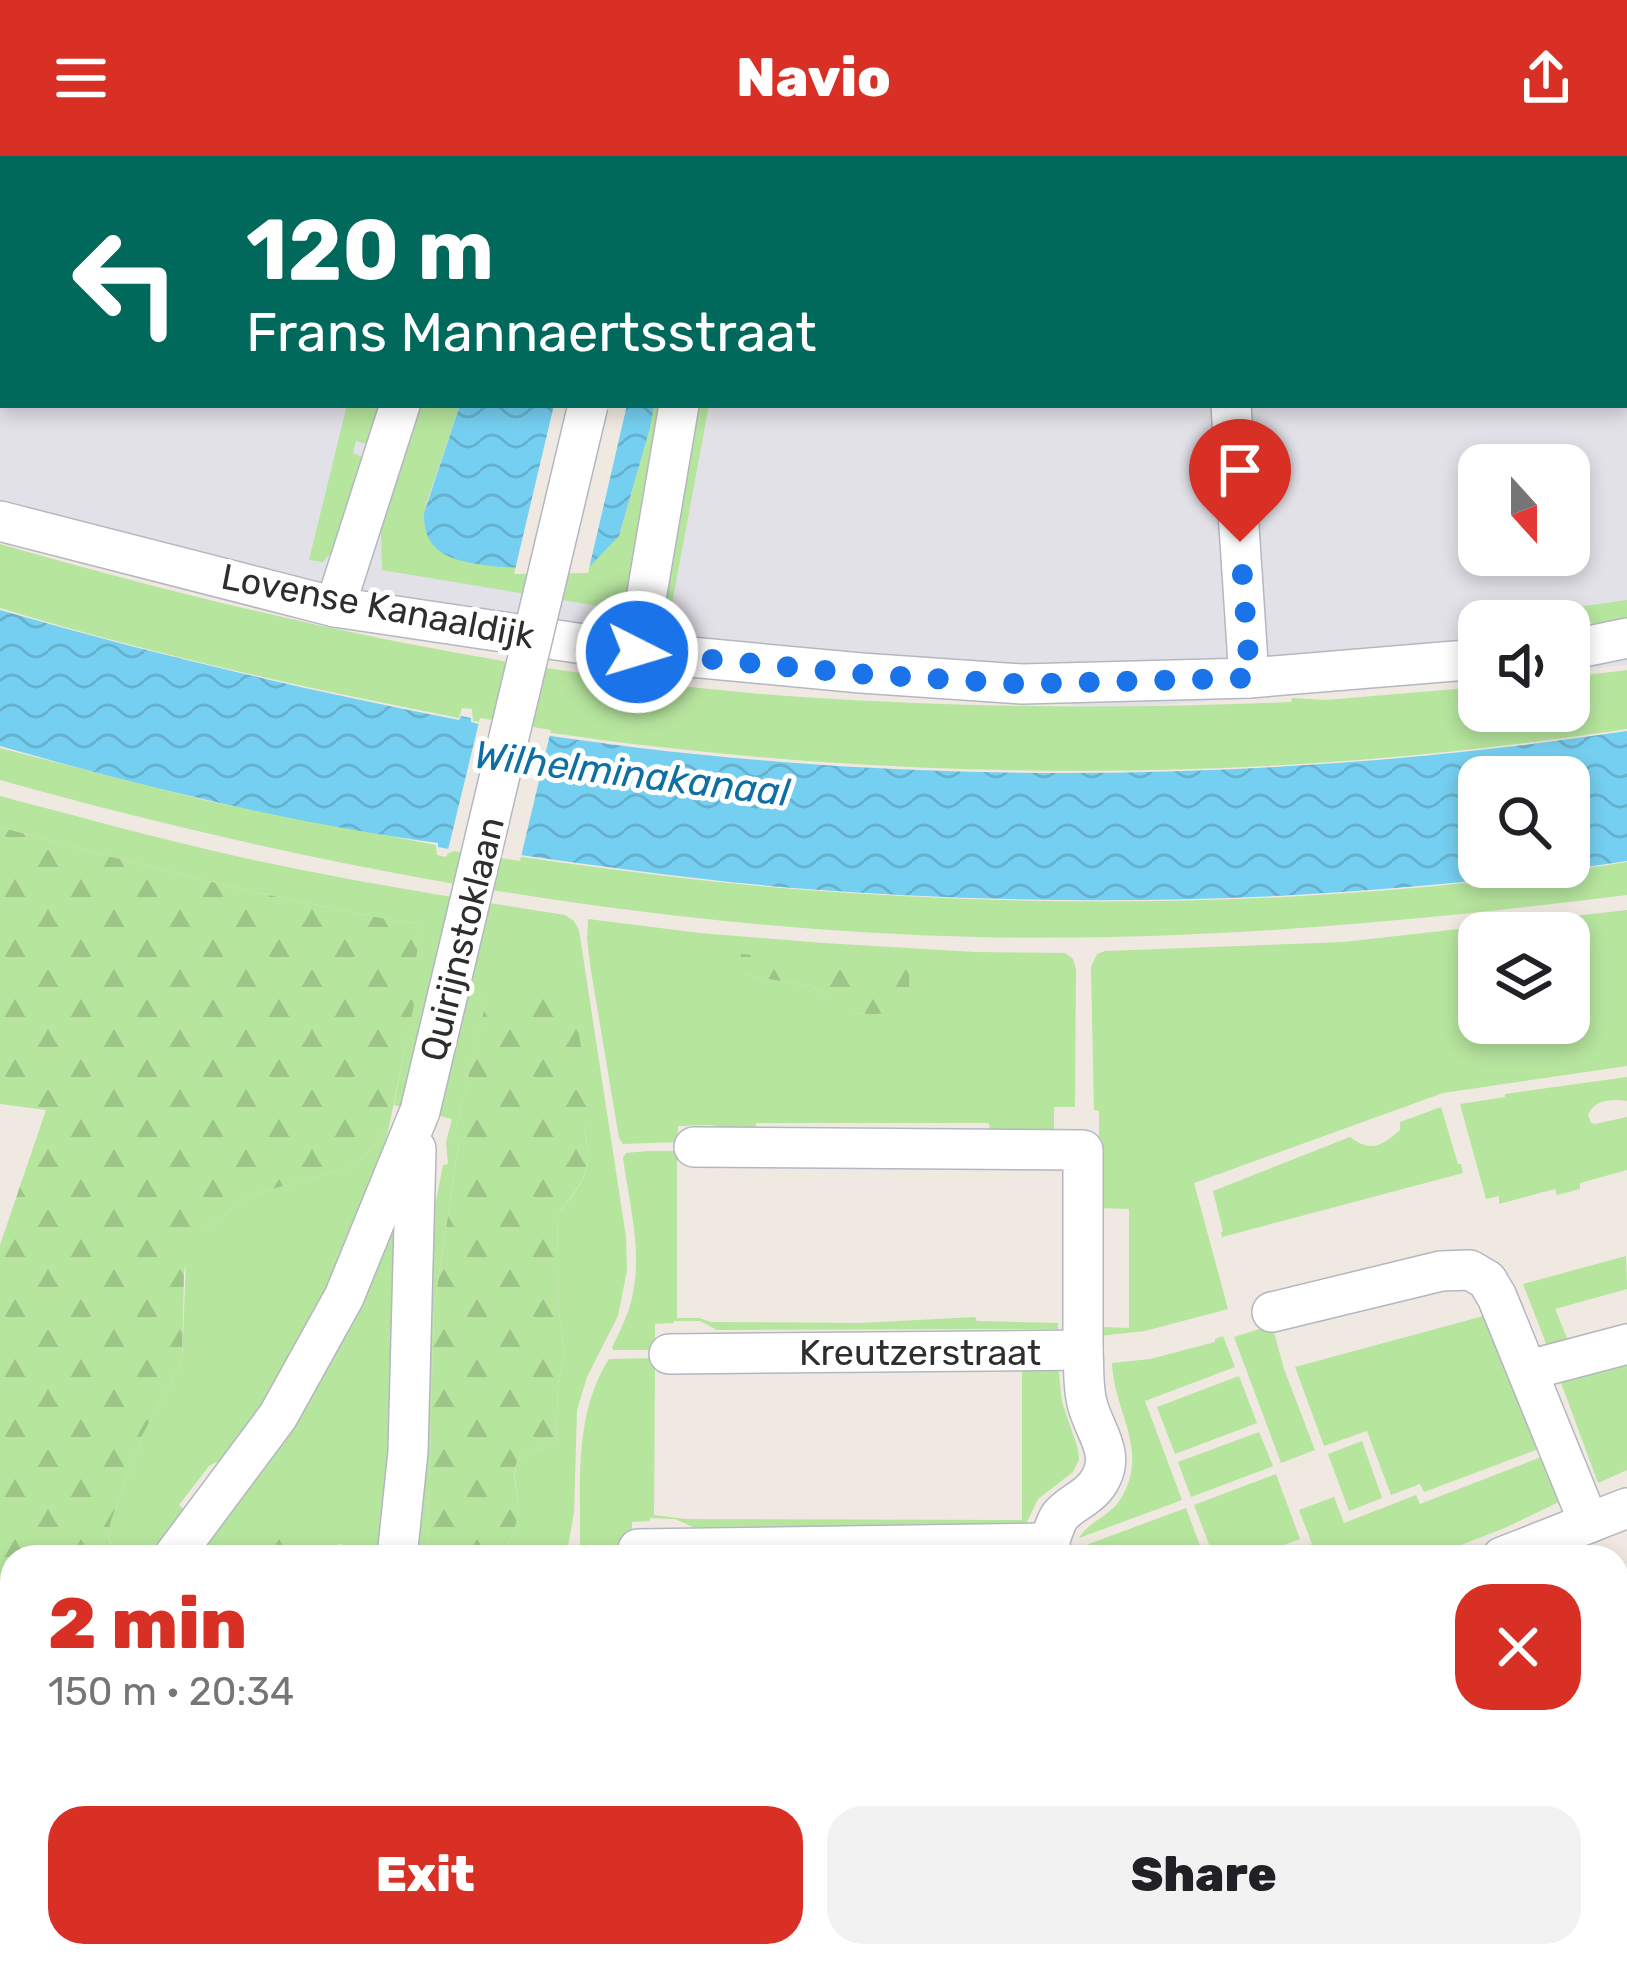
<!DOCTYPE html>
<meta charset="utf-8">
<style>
:root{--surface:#fff;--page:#f2f2f2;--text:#202124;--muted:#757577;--accent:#d93025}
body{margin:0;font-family:Rubik,sans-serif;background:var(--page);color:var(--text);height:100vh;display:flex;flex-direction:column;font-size:45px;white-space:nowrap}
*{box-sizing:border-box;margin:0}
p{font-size:39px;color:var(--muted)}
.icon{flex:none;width:66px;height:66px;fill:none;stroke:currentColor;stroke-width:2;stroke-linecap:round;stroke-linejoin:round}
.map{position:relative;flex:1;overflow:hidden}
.drawer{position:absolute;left:0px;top:1389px;width:1629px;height:423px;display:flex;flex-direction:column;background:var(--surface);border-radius:36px 36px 0 0;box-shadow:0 6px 18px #0003}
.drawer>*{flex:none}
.banner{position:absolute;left:0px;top:0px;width:1629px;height:252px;box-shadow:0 6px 18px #0003;background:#00695c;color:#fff;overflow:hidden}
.needle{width:78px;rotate:159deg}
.controls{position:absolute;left:1458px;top:288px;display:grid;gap:24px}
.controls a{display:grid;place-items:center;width:132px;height:132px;border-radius:24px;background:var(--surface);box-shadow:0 6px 18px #0003;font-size:60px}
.pin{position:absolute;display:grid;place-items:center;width:102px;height:102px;color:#fff;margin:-123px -51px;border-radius:50% 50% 50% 0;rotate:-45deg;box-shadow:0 0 12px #0007}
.pin .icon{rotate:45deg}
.me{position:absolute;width:132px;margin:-66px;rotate:95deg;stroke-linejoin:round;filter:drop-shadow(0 0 9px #0008)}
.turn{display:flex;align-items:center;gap:42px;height:252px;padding:0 48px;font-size:54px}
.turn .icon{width:156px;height:156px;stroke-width:2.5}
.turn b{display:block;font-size:84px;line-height:102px}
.round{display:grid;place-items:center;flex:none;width:126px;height:126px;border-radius:36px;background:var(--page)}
.headline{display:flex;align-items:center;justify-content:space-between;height:204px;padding:0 48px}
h1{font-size:72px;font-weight:800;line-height:90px;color:var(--accent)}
.action{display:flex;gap:24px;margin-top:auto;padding:24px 48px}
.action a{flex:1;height:138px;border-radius:36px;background:var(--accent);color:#fff;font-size:48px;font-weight:800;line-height:138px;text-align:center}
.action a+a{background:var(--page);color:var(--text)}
header{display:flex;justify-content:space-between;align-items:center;height:156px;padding:0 48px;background:var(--accent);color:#fff;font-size:54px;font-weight:800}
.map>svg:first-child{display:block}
</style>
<header><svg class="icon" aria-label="menu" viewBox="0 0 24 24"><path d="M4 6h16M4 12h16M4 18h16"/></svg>Navio<svg class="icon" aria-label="share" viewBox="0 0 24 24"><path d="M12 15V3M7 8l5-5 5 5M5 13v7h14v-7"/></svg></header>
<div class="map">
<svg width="1627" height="1810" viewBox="0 0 1627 1810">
<defs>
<pattern id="forest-firs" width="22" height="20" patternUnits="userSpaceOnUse" patternTransform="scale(3)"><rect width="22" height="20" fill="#b6e59e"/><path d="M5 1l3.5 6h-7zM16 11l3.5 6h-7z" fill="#9dc588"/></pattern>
<pattern id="water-waves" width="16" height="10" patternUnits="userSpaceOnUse" patternTransform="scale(3)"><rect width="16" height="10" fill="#75cff0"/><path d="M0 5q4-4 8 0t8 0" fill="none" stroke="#66b2ce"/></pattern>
</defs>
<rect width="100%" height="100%" fill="#efe9e1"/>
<path fill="#e3e1e8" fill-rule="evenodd" d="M 0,0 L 1627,0 L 1627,509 L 1569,514 L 1569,465 L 1479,465 L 1479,522 L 1114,553 L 606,506 L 0,358 ZM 3,3 L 1626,3 L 1626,249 L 3,249 ZM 1479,309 L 1569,309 L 1569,399 L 1479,399 Z"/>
<g fill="#b6e59e" fill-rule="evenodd">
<polygon points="347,249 386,249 372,290 356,285 353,297 367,303 335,392 323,406 309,404"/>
<polygon points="421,249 460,249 426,348 424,366 459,404 515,412 619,380 650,272 654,249 666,249 628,442 622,454 382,414 381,376"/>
<polygon points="693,249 709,249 669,464 653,460"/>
<path d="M 0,388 C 261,463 530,522 801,541 C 965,552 1128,553 1291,546 L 1292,542 L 1326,544 L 1479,531 L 1479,555 L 1569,555 L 1569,521 L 1627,514 L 1627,573 C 1245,632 854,628 473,565 L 472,553 L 462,552 L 459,562 C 304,532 151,498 0,452 Z"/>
<polygon points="1627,444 1627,464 1593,469 1577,451"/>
<path d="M 0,592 L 208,645 L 436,689 L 437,699 L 446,701 L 451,691 C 565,707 679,724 794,733 C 1071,755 1352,749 1627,706 L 1627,739 C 1411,766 1193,786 975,781 C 650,773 313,712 0,624 Z"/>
<path d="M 0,640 C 80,661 159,683 240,701 C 348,725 457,742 565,759 L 574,765 L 579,774 L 626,1081 L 627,1114 L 618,1160 L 587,1221 L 577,1254 L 574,1357 L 566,1401 L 501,1401 C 510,1386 518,1370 518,1352 C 519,1334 510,1319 519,1302 L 556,1286 L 558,1228 L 564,1198 L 559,1157 L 557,1060 C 569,1043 585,1028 588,1005 C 589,991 583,977 585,963 L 488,839 L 454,981 L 459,985 L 434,1152 L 427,1401 L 417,1401 L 428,1086 L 443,1009 L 448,1008 L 446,986 L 452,963 L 394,949 L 422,804 L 415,802 L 423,769 C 280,746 140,709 0,671 Z"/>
<path d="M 1627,754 L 1627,910 L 1443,937 L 1194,1027 L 1228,1153 L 1145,1175 L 1099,1180 L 1102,1171 L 1129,1172 L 1129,1053 L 1099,1052 L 1099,955 L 1094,954 L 1091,811 L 1097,798 L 1105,795 L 1343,786 ZM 1479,777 L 1569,777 L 1569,867 L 1479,867 Z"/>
<path d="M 588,763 L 700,777 L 824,787 L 975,796 L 1065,797 L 1073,803 L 1076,813 L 1075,951 L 1054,951 L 1054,975 L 990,978 L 989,967 L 756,967 L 755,979 L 711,969 L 678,970 L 677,986 L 623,988 L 619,982 L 591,815 L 587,783 ZM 909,809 L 909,832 L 905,847 C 890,858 863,862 845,853 C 831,847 824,835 810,830 L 745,819 Z"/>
<path d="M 1627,921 L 1627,945 C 1612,943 1595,943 1588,959 L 1591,967 L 1595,968 L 1627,961 L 1627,1014 L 1580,1027 L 1580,1033 L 1557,1039 L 1555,1033 L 1499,1048 L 1499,1040 L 1486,1043 L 1460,948 L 1505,941 L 1505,938 Z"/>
<path d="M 1441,951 L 1458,1008 L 1461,1008 L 1463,1017 L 1222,1081 L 1221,1076 L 1223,1075 L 1213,1035 L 1350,981 C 1371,997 1382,990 1400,974 L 1400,966 Z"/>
<polygon points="389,971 380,1007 338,1122 234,1297 209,1310 179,1349 190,1359 155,1401 118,1401 108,1380 111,1365 142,1280 182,1205 186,1105 191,1093 208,1073 241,1045 255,1038 351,1011 365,1000"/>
<path d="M 648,995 L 677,995 L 677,1162 L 699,1162 L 711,1166 L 861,1167 L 975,1161 L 977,1165 L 1058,1167 L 1058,1173 L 717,1174 L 700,1165 L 674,1165 L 673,1167 L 655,1168 L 655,1194 L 614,1194 L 612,1192 C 620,1174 630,1156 633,1137 C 642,1094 629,1045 623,1002 L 626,997 Z"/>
<polygon points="402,1038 392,1174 393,1401 352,1401 341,1388 255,1386 243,1401 186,1401"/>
<polygon points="1626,1100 1627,1133 1555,1153 1568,1184 1547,1190 1523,1128"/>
<polygon points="1491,1158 1541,1292 1424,1336 1420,1328 1391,1339 1367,1275 1324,1290 1295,1211"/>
<polygon points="1272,1169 1284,1213 1315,1294 1281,1307 1234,1181"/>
<path d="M 1223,1180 L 1235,1211 L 1145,1245 L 1182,1344 L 1079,1382 C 1089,1365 1109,1361 1120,1344 C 1151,1295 1114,1257 1112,1207 L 1150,1203 L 1215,1186 L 1215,1183 Z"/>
<path d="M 655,1202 L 654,1359 L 685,1363 L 1022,1364 L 1022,1208 L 1058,1208 L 1062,1246 L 1078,1293 L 1079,1304 L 1073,1316 L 1038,1343 L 1025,1370 L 693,1371 L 675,1363 L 650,1362 L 650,1365 L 632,1366 L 632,1391 L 580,1393 C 581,1329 573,1259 609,1203 Z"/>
<polygon points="1627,1206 1627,1314 1598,1327 1560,1224"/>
<polygon points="1239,1220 1257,1267 1175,1298 1157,1251"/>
<polygon points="1259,1276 1273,1310 1191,1341 1178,1306"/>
<polygon points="1362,1285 1382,1342 1349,1355 1328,1298"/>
<polygon points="1544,1300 1561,1345 1507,1371 1430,1401 1279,1401 1312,1388 1299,1354 1334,1341 1344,1367 1416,1339 1420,1348"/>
<polygon points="1276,1318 1300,1383 1252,1401 1214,1401 1194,1349"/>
<polygon points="1186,1352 1204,1401 1080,1401 1078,1392"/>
<polygon points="12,1696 12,1800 52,1800 54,1810 0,1810 0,1729"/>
<polygon points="222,1800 350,1800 349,1810 224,1810"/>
<polygon points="487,1800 853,1800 853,1810 485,1810"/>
<polygon points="862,1800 954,1800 938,1810 862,1810"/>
<polygon points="969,1800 1108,1800 1116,1810 957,1810"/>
</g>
<g fill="url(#forest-firs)">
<path d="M 0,671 C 140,709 280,746 423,769 L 416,801 L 423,804 L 389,971 L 365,1000 L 351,1011 L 255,1038 L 241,1045 L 208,1073 L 188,1100 L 184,1117 L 182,1205 L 142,1280 L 111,1365 L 108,1381 L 118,1401 L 12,1401 L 12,1631 L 0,1658 L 0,1089 L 46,954 L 0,948 Z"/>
<path d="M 741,798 L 909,809 C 908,820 912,836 905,847 C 893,862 856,860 841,852 C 829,845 824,835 810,830 L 745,819 L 740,810 Z"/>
<path d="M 488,838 L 573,844 L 592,954 C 576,975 592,987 587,1010 C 582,1031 568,1043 557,1060 L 559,1157 L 564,1198 L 558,1228 L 556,1286 L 519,1302 C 509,1319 519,1334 518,1352 C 518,1370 510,1386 501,1401 L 427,1401 L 434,1152 L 459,986 L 454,981 Z"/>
<path d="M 278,1370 C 305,1373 336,1380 352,1401 L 243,1401 L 255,1386 Z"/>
<polygon points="52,1800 222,1800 224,1810 54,1810"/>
</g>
<g fill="url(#water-waves)" fill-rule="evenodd">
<path d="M 460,249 L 654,249 L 650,272 L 619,380 L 589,411 C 554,412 463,417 437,393 C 426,383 424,371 424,357 Z"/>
<path d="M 0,454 C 152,498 304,534 459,564 L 461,560 L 471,562 L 471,566 L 483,569 C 859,633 1249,631 1627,575 L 1627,705 C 1352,747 1071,754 793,732 C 678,722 564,705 450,689 L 449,693 L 438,691 L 438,687 C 290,667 143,631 0,590 ZM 1479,621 L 1569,621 L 1569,711 L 1479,711 Z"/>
</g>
<g fill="#efe9e1">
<polygon points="554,249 627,249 588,417 514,418"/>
<polygon points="480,562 551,574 520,705 454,695 447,698"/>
</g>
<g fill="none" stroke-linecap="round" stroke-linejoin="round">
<defs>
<g id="minor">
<polyline points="1214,0 1214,3"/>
<polyline points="481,3 483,0"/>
<polyline points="645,3 646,0"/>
<polyline points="722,3 722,0"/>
<polyline points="1231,249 1249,522"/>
<polyline points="0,365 335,451 637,496 861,517 1022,528 1249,522 1479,503"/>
<polyline points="335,451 400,249"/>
<polyline points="1569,494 1627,482"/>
<polyline points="637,496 679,249"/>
<polyline points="1272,1156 1441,1115 1470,1114 1487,1124 1497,1141 1589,1367"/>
<polyline points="669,1198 1083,1194 1083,994 694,991"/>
<polyline points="1529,1214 1627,1188"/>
<polyline points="638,1393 1049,1387"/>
<polyline points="173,1401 278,1260 344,1141 420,955"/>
<polyline points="397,1401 408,1296 416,993"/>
<path d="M 1053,1401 L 1049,1387 C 1052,1379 1055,1367 1060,1360 C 1071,1346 1091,1342 1101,1322 C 1116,1294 1090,1270 1086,1242 C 1083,1227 1084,1210 1083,1194"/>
<polyline points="1502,1401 1627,1352"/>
<polyline points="1617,1564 1627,1560"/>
<polyline points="0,1698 12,1673"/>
<polyline points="1617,1751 1627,1747"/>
<polyline points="1318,1800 1322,1810"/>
<polyline points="1398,1800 1402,1810"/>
<polyline points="360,1810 361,1800"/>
</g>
</defs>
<use href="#minor" stroke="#b4b7c1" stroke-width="42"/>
<use href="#minor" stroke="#fff" stroke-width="39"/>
<defs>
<polyline id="minor-bridge" points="420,955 588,249"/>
</defs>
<use href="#minor-bridge" stroke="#b4b7c1" stroke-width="42" stroke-linecap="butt"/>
<use href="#minor-bridge" stroke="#fff" stroke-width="39"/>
</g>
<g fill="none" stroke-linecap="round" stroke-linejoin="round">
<polyline stroke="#1a73e8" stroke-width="21" stroke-dasharray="0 37.8" points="637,496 861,518 1022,528 1250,522 1240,386"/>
</g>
<g text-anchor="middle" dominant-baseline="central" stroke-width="10" stroke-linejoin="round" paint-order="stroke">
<g font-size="36" fill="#2e2e2e" stroke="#fff">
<text transform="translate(378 450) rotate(11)">Lovense Kanaaldijk</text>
<text transform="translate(462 783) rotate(-76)">Quirijnstoklaan</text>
<text x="920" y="1196">Kreutzerstraat</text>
</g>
<g font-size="39" font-style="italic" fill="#0d6fa3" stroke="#fff">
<text transform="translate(632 618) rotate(7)">Wilhelminakanaal</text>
</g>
</g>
</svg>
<div class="controls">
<a><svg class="needle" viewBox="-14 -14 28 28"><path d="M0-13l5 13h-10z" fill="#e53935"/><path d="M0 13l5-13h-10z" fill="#757577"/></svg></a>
<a><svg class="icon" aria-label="sound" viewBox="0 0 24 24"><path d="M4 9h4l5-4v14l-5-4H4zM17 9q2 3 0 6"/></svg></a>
<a><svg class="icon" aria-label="search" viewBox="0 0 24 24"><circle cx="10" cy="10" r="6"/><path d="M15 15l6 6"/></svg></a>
<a><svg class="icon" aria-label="layers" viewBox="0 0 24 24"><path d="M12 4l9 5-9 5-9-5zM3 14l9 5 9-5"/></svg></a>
</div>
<div class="pin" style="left:1240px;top:386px;background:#d93025"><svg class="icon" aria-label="arrive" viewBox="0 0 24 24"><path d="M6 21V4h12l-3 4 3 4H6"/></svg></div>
<svg class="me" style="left:637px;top:496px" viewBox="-20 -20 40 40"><circle r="17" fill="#1a73e8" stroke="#fff" stroke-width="3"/><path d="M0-11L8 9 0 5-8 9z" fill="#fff"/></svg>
<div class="banner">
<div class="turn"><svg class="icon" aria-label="left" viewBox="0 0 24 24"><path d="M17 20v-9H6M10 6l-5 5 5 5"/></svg><div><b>120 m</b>Frans Mannaertsstraat</div></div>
</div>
<section class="drawer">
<div class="headline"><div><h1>2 min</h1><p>150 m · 20:34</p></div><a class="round" style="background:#d93025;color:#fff"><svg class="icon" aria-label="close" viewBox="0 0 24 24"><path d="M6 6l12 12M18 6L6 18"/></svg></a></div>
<div class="action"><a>Exit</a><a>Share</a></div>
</section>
</div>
